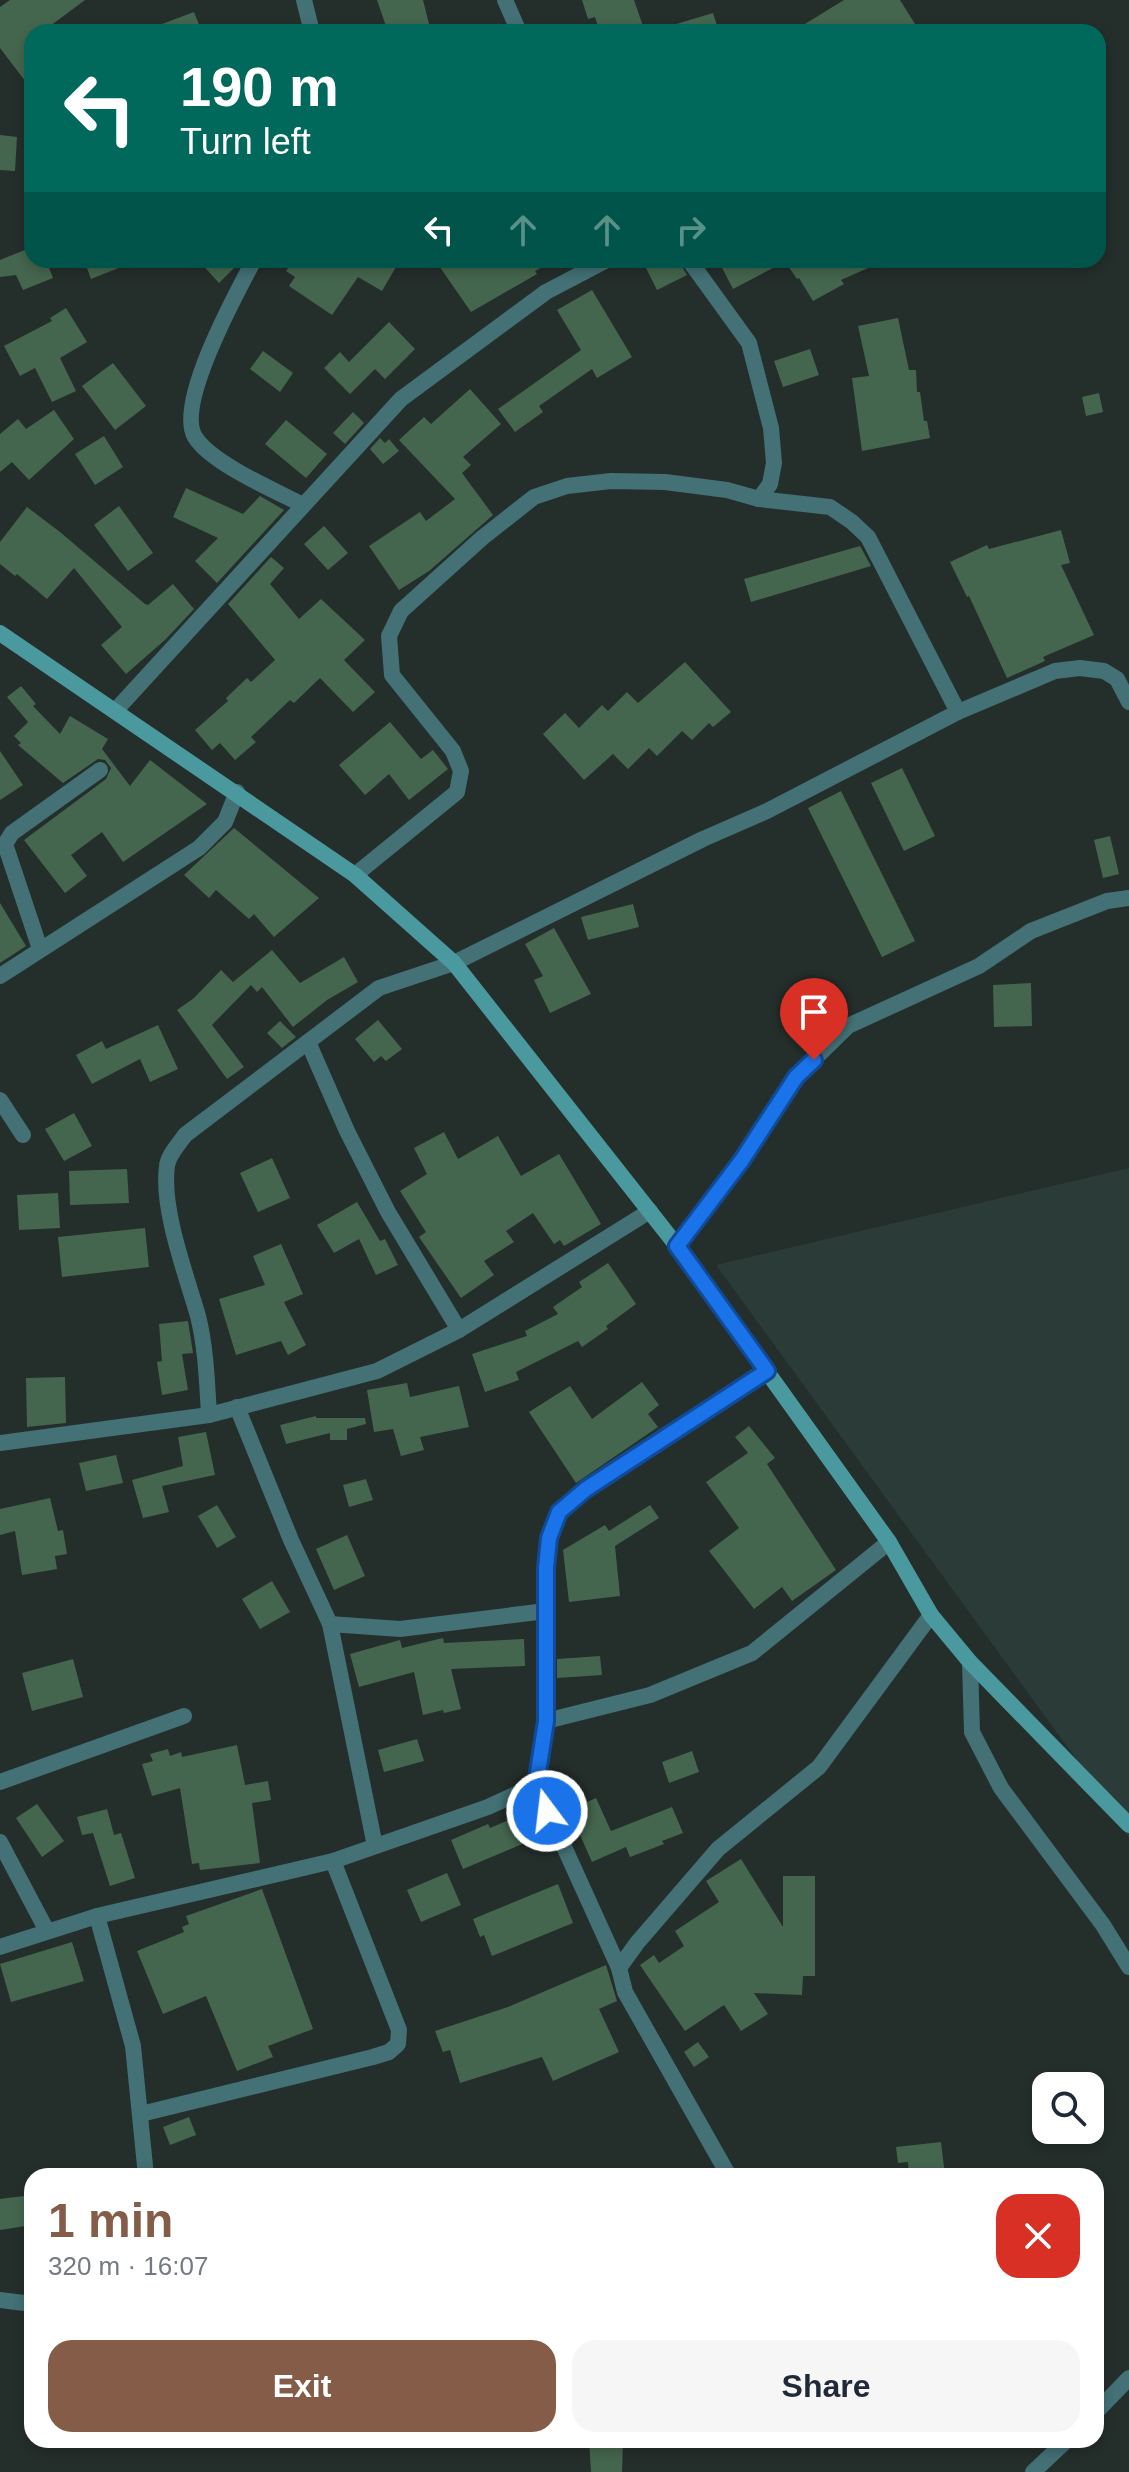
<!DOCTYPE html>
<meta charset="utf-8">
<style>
:root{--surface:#fff;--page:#f6f6f7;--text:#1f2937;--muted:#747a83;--accent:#845c47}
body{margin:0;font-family:Helvetica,sans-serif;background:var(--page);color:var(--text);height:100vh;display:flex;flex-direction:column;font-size:30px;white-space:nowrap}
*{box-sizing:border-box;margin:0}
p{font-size:26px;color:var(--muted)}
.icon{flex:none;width:44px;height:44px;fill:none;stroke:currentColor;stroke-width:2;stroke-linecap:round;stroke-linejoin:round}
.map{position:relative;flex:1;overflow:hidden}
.panel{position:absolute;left:24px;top:2168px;width:1080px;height:280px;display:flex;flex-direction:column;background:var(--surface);border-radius:24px;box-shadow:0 4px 12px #0003}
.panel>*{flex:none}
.top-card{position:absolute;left:24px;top:24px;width:1082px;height:244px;border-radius:24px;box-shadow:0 4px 12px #0003;background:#00695c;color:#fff;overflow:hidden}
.tools{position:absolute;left:1032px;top:2072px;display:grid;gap:16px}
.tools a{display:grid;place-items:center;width:72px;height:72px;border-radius:16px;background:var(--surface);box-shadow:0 4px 12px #0003;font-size:40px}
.pin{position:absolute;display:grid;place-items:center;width:68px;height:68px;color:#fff;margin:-82px -34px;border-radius:50% 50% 50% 0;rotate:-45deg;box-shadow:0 0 8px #0007}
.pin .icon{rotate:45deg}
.me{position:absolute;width:88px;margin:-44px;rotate:345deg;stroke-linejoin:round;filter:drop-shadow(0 0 6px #0008)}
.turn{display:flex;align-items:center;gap:28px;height:168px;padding:0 24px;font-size:36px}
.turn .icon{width:104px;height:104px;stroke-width:2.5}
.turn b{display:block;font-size:56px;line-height:68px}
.lanes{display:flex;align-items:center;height:76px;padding:0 24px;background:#0003;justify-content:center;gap:40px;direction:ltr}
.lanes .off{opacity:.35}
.round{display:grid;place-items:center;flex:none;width:84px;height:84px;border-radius:24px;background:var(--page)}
.overview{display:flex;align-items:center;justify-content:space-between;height:136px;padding:0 24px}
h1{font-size:48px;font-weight:700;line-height:60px;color:var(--accent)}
.cta{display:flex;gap:16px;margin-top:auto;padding:16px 24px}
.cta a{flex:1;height:92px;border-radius:24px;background:var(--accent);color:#fff;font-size:32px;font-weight:700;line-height:92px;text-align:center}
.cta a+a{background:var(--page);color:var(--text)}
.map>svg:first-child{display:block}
</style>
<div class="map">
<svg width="1129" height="2472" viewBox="0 0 1129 2472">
<rect width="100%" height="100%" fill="#242e2b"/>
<polygon fill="#2b3c38" points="1129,1168 1129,1838 1109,1804 716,1265"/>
<g fill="#45664e">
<polygon points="10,0 85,0 42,32 32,32 32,90 0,48 0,7"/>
<polygon points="377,0 423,0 431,32 388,32"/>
<polygon points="582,0 634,0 645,32 600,32 595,17 588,19"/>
<polygon points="844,0 900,0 920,32 792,32"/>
<polygon points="194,12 202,32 147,32 146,30"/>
<polygon points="713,13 719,32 664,32 663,28"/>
<polygon points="0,135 17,137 15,171 0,170"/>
<polygon points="32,247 32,260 46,260 53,278 23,290 16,275 0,277 0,260"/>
<polygon points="84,260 136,260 136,261 91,279"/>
<polygon points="198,260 242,260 219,283"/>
<polygon points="294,260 400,260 382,291 358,277 332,315 289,286 295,277 286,271"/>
<polygon points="435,260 555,260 535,271 537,274 471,312"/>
<polygon points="642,260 678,260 687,275 657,290"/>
<polygon points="718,260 788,260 733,289"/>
<polygon points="789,260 886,260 841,280 844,284 813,301 799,278 797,279 788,266 791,264"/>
<polygon points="592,290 632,357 597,378 592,369 539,406 543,412 515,432 498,409 581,350 557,310"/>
<polygon points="66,308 87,342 60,358 76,391 52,402 35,368 20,376 4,346 52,321 50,318"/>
<polygon points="898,318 909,370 916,370 917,392 920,392 924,421 927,421 930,438 862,451 852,378 869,376 858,326"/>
<polygon points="389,322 415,349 385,379 375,369 350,394 324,368 340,352 349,362"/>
<polygon points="810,349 819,375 783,387 774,361"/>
<polygon points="263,351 293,373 280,392 250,369"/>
<polygon points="113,363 146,406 115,430 82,386"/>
<polygon points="470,389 501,424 463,457 471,465 462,473 493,515 429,571 399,590 369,546 420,512 426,521 455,499 399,440 424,417 431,424"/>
<polygon points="1099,393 1103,412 1086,416 1082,397"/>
<polygon points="54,410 74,439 29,480 12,462 0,472 0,434 18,419 26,429"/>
<polygon points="353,412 364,423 345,444 333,433"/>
<polygon points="286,420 327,454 306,478 265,444"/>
<polygon points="104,436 123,467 95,485 75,454"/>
<polygon points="380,438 385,443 389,439 399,451 383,464 370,449"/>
<polygon points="186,488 243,514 260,496 284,510 217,583 195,561 218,538 173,517"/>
<polygon points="119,506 153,553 128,571 94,525"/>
<polygon points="27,507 60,532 145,604 148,605 173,584 194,609 166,639 126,674 101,645 122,627 74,568 47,599 17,574 15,576 0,564 0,542"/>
<polygon points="324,526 348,553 328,570 304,544"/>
<polygon points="1061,530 1070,563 1061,565 1094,635 1043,657 1045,661 1007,678 969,596 967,597 950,562 987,545 989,549"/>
<polygon points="860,546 871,566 751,602 744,579"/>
<polygon points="271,557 284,568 270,584 299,619 321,599 365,640 344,660 375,692 353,712 320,678 294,703 290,700 251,737 256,742 235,760 220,743 212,750 195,730 228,701 226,698 247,678 251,682 275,660 228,604"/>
<polygon points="685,662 731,712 713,727 709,723 692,740 682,731 657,756 649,748 628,769 613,754 584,780 543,734 565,713 579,728 602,705 608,711 627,692 638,703"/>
<polygon points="21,686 36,704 33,706 60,734 70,716 108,739 102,749 130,786 150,760 207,804 123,862 102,832 71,855 87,876 65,893 24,840 106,779 111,768 105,760 98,759 63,783 18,745 21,743 14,736 28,722 7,697"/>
<polygon points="390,722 421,759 433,750 448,769 409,800 389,774 365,795 339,765"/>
<polygon points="0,751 23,785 0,800"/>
<polygon points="902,768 935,836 904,851 871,783"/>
<polygon points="841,791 915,941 882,957 808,808"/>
<polygon points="234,828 319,898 274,937 254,914 249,919 216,890 209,898 184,875"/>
<polygon points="1110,836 1119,874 1103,878 1094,840"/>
<polygon points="0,903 26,946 0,963"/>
<polygon points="633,904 639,927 588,940 581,917"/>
<polygon points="554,928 591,994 550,1013 534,980 543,976 525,944"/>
<polygon points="272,950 300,983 344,957 358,982 327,1000 293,1027 262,987 257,992 251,985 212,1025 244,1067 227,1079 177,1010 194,998 221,970 233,982"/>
<polygon points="1031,983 1032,1026 994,1027 993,985"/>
<polygon points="378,1020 402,1049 386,1061 381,1056 374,1062 355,1039"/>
<polygon points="280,1021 296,1037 282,1048 267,1033"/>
<polygon points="158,1025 178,1069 150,1082 140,1059 92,1084 76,1055 102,1041 106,1049"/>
<polygon points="74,1113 92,1146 64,1161 45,1129"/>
<polygon points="444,1132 458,1159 498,1136 521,1176 559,1154 601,1224 564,1246 560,1240 554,1244 533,1213 506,1231 514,1242 484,1261 494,1275 461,1298 419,1237 426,1232 400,1191 427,1174 414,1148"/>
<polygon points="272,1158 290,1198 258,1212 240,1173"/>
<polygon points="127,1169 129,1203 70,1205 69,1171"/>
<polygon points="58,1193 60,1228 19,1230 17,1195"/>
<polygon points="357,1202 380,1241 385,1239 398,1265 376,1275 359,1239 334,1253 317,1225"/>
<polygon points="145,1228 149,1267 62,1277 58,1237"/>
<polygon points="281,1244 303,1294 284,1302 306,1345 288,1355 281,1341 236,1355 219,1299 265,1285 253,1256"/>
<polygon points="608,1263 636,1304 606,1326 608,1329 582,1347 578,1341 516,1372 519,1380 485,1392 472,1354 527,1336 525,1331 558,1314 553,1307 582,1287 579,1282"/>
<polygon points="188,1321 193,1353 182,1354 188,1390 162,1395 157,1362 162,1361 159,1324"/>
<polygon points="65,1377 66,1423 27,1427 26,1378"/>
<polygon points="642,1382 659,1405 648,1414 658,1427 576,1483 529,1412 570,1386 592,1419"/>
<polygon points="407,1383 410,1397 459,1386 469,1427 420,1437 424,1450 401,1456 393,1429 374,1432 367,1390"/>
<polygon points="316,1416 316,1418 365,1418 366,1424 347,1429 347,1440 330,1440 330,1433 286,1444 280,1425"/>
<polygon points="749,1426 775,1458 767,1464 836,1570 792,1601 782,1587 754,1609 709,1551 739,1528 706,1482 748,1453 735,1437"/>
<polygon points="206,1432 215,1475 162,1486 169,1512 143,1518 132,1480 183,1466 178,1437"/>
<polygon points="116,1455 123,1483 86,1491 79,1463"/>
<polygon points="366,1479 373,1500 349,1507 343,1485"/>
<polygon points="50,1498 58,1531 63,1530 67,1554 55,1556 57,1569 22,1575 15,1531 0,1535 0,1509"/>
<polygon points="217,1505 236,1537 217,1548 198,1516"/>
<polygon points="650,1505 659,1518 615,1546 620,1596 569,1602 563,1550 605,1525 609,1531"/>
<polygon points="347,1535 365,1576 334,1590 316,1549"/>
<polygon points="272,1581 290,1612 260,1629 242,1599"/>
<polygon points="443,1638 444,1643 524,1639 525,1666 451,1669 461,1709 444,1713 443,1710 423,1715 414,1672 359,1687 350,1654 400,1640 402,1648"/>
<polygon points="600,1656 602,1675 557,1678 557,1659"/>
<polygon points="73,1659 83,1697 32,1711 22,1673"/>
<polygon points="417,1739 424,1761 384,1772 378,1750"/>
<polygon points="237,1745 245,1785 268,1781 271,1800 252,1803 260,1863 200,1870 199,1863 192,1864 180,1788 152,1796 142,1764 153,1761 150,1754 168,1749 170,1756 181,1752 182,1757"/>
<polygon points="692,1751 699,1772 669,1783 662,1762"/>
<polygon points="596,1798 611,1831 672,1807 683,1833 662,1841 664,1844 630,1857 626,1847 592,1862 569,1810"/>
<polygon points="37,1804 64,1841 42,1857 16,1818"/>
<polygon points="107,1809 114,1835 121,1833 135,1878 110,1886 93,1833 82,1835 77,1817"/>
<polygon points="528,1812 539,1837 463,1869 451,1840 488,1824 490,1828"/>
<polygon points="741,1859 783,1927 783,1876 815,1876 815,1976 803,1976 802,1995 754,1993 768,2014 741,2031 724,2005 685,2031 640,1965 654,1955 659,1963 684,1946 675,1931 719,1902 706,1881"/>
<polygon points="447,1873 461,1905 421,1922 407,1890"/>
<polygon points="558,1884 573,1923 492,1956 484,1935 480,1937 473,1919"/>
<polygon points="262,1889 313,2029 268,2046 273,2057 237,2071 206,1996 163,2014 137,1951 184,1932 182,1927 189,1924 186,1916"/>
<polygon points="72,1942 84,1981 11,2002 0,1964"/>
<polygon points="606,1965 617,2001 599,2009 619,2052 553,2081 542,2057 460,2083 450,2050 443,2052 435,2031 508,2007"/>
<polygon points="698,2042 709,2057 694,2067 684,2052"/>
<polygon points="189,2117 196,2135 170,2145 163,2127"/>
<polygon points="941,2142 945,2176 909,2176 908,2162 898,2163 896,2147"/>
<polygon points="32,2195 32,2225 0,2230 0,2199"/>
<polygon points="589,2440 623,2440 622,2472 591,2472"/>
</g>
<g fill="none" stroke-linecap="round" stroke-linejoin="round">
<g stroke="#437175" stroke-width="16">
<polyline points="304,0 312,32"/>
<polyline points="505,0 519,32"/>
<path d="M 254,260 C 237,292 175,404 195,437 C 211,463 274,490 303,505"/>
<polyline points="689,260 749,343 771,428 774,463 770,484 759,499"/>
<polyline points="115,711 401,399 546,292 607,260"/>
<polyline points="355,875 457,792 461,771 453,751 392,675 389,636 401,611 482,538 534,497 567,486 611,481 665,482 727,490 759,499 830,507 852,522 868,537 958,712"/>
<polyline points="40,949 5,844 12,833 100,770"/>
<polyline points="0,976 199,848 225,822 237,792"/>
<polyline points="308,1042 347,1131 388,1212 459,1330"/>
<polyline points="0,1100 23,1135"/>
<polyline points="677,1246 742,1160 796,1077 848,1026 979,966 1031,931 1107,901 1129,898"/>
<polyline points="237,1407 291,1540 330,1624 375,1846"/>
<path d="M 209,1415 C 207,1382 206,1348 198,1316 C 186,1274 161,1209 167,1166 C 168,1155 179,1144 185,1135 L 379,988 L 454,963 L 703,839 L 767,811 L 958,712 L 1055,671 L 1080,668 L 1104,671 L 1117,679 L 1129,702"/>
<polyline points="0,1443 209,1415 377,1371 459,1330 650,1211"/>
<polyline points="330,1624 400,1629 546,1611"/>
<polyline points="970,1662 972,1732 1001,1788 1103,1925 1129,1967"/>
<polyline points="546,1721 546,1568 549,1538 559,1512 586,1489 767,1371"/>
<polyline points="0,1782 184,1716"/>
<polyline points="0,1842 47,1931"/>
<polyline points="97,1916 133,2046 146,2176"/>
<polyline points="0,1947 97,1916 333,1861 488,1807 536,1785"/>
<polyline points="619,1968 637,1943 718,1849 819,1767 931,1615"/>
<polyline points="141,2114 373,2057 389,2052 398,2044 399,2030 333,1861"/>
<polyline points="729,2176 625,1992 619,1968 536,1785 546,1721 650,1695 752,1653 889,1542"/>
<polyline points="0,2300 32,2304"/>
<polyline points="1096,2412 1129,2378"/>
<polyline points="1033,2472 1067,2440"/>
</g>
<polyline stroke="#4a999f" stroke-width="16" points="0,633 355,875 454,963 677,1246 889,1542 931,1615 970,1662 1129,1825"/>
</g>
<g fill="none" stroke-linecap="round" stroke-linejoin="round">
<defs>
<polyline id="route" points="547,1811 536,1785 546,1721 546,1568 549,1538 559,1512 586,1489 767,1371 677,1246 742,1160 796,1077 814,1060"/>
</defs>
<use href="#route" stroke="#114b97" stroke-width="20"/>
<use href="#route" stroke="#1a73e8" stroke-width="14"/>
</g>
</svg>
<div class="tools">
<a><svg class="icon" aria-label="search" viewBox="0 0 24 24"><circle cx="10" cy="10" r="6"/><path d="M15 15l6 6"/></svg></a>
</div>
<div class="pin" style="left:814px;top:1060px;background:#d93025"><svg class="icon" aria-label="arrive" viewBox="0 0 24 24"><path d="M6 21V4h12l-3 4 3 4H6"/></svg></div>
<svg class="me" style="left:547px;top:1811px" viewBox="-20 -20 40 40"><circle r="17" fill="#1a73e8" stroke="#fff" stroke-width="3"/><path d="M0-11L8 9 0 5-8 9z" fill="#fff"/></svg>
<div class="top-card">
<div class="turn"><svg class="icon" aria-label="left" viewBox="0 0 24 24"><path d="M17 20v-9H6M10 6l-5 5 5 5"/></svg><div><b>190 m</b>Turn left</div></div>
<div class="lanes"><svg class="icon" aria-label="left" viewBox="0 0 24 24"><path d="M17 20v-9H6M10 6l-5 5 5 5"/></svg><svg class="icon off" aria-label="ahead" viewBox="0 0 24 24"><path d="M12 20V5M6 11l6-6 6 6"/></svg><svg class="icon off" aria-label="ahead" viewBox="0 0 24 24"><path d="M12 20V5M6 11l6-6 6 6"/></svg><svg class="icon off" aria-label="right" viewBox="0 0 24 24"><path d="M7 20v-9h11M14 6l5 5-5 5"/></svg></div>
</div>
<section class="panel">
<div class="overview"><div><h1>1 min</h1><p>320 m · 16:07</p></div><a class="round" style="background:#d93025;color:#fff"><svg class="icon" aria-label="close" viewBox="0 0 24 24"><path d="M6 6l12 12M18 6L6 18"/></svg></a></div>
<div class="cta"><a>Exit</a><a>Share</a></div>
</section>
</div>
